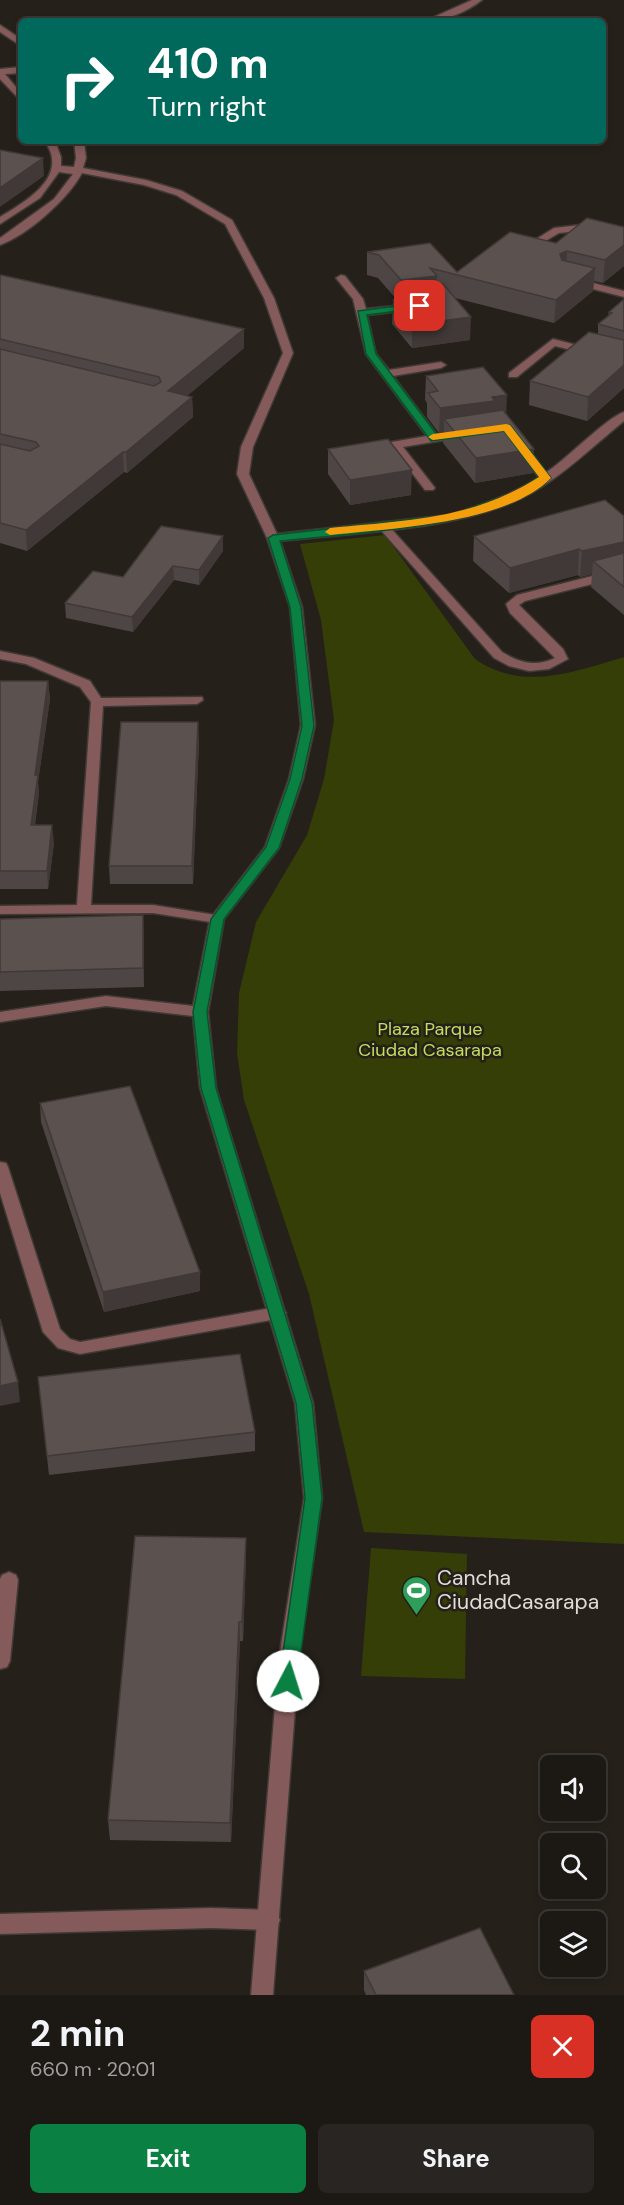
<!DOCTYPE html>
<meta charset="utf-8">
<style>
:root{--surface:#1c1814;--page:#292522;--text:#f1f3f6;--muted:#a0a0a0;--line:#3a3734;--accent:#0b8043}
body{margin:0;font-family:"DM Sans",sans-serif;background:var(--page);color:var(--text);height:100vh;display:flex;flex-direction:column;font-size:22px;white-space:nowrap}
*{box-sizing:border-box;margin:0}
p{font-size:20px;color:var(--muted)}
.icon{flex:none;width:33px;height:33px;fill:none;stroke:currentColor;stroke-width:2;stroke-linecap:round;stroke-linejoin:round}
.map{position:relative;height:1995px;overflow:hidden}
.drawer{display:flex;flex-direction:column;background:var(--surface);flex:1}
.drawer>*{flex:none}
.banner{position:absolute;left:18px;top:18px;width:588px;height:126px;border-radius:9px;box-shadow:0 3px 9px #0003,0 0 0 2px var(--line);background:#00695c;color:#fff;overflow:hidden}
.fabs{position:absolute;left:540px;top:1755px;display:grid;gap:12px}
.fabs a{display:grid;place-items:center;width:66px;height:66px;border-radius:9px;background:var(--surface);box-shadow:0 3px 9px #0003,0 0 0 2px var(--line);font-size:30px}
.pin{position:absolute;display:grid;place-items:center;width:51px;height:51px;color:#fff;margin:-26px;border-radius:12px;box-shadow:0 3px 9px #0006}
.me{position:absolute;width:66px;margin:-33px;rotate:5deg;stroke-linejoin:round;filter:drop-shadow(0 0 4px #0008)}
.turn{display:flex;align-items:center;gap:21px;height:126px;padding:0 30px;font-size:27px}
.turn .icon{width:78px;height:78px;stroke-width:2.5}
.turn b{display:block;font-size:42px;line-height:51px}
.round{display:grid;place-items:center;flex:none;width:63px;height:63px;border-radius:9px;background:var(--page)}
.headline{display:flex;align-items:center;justify-content:space-between;height:102px;padding:0 30px}
h1{font-size:36px;font-weight:700;line-height:45px}
.cta{display:flex;gap:12px;margin-top:auto;padding:12px 30px}
.cta a{flex:1;height:69px;border-radius:9px;background:var(--accent);color:#fff;font-size:24px;font-weight:700;line-height:69px;text-align:center}
.cta a+a{background:var(--page);color:var(--text)}
.map>svg:first-child{display:block}
</style>
<div class="map">
<svg width="624" height="1995" viewBox="0 0 624 1995">
<rect width="100%" height="100%" fill="#25201a"/>
<g fill="#343e06">
<path d="M 385,535 L 475,659 C 523,692 573,672 624,657 L 624,1544 L 364,1532 L 309,1294 L 244,1100 L 237,1053 L 239,993 L 256,922 L 307,835 L 324,779 L 334,720 L 321,620 L 300,544 Z"/>
<polygon points="371,1548 467,1554 465,1679 361,1676"/>
</g>
<g fill="none" stroke-linecap="round" stroke-linejoin="round">
<defs>
<g id="service">
<polygon points="580,225 624,232 624,238 580,231 559,233 530,250 522,248 554,228"/>
<polygon points="341,275 345,276 363,299 366,309 412,304 417,307 412,310 367,315 376,354 389,370 441,362 446,365 441,368 393,376 437,435 462,431 468,434 462,437 403,447 435,488 433,490 425,490 393,448 374,451 368,448 374,445 427,436 366,354 353,299 336,278"/>
<polygon points="574,278 624,291 624,297 570,283 570,279"/>
<polygon points="553,339 624,357 624,363 555,346 517,377 509,377 509,373"/>
<polygon points="521,444 525,445 549,476 549,480 541,480 517,449 515,447"/>
<path d="M 383,522 L 387,524 L 502,652 C 520,663 536,667 555,658 L 510,613 L 506,604 L 517,595 L 624,568 L 624,576 L 525,601 L 519,605 L 563,649 L 568,659 L 549,669 L 529,671 L 509,666 L 494,658 L 379,528 L 379,524 Z"/>
<polygon points="0,651 34,658 90,681 101,698 202,697 203,700 197,704 103,706 91,905 153,905 222,916 224,919 222,922 217,923 153,913 0,914 0,906 77,905 91,702 80,687 26,664 0,659"/>
<polygon points="0,1162 6,1163 8,1167 60,1329 70,1339 80,1342 277,1307 283,1309 286,1313 283,1317 277,1319 80,1354 58,1348 43,1332 0,1193"/>
<polygon points="9,1572 16,1575 18,1580 10,1661 7,1667 0,1669 0,1579 2,1575"/>
<polygon points="211,1908 269,1910 277,1913 280,1920 277,1927 269,1930 211,1928 0,1934 0,1914"/>
</g>
<g id="minor">
<path d="M 472,0 L 482,0 C 467,12 445,21 425,21 Z"/>
<polygon points="0,25 21,39 21,46 0,32"/>
<polygon points="21,67 21,73 5,74 21,93 21,101 0,79 0,69"/>
<path d="M 45,141 L 55,141 L 61,157 L 61,166 L 74,167 L 76,158 L 74,141 L 84,141 L 86,158 L 83,168 L 146,180 L 182,191 L 232,220 L 274,298 L 293,353 L 253,447 L 249,474 L 277,534 L 450,515 C 486,504 521,492 551,469 C 568,457 608,417 624,412 L 624,421 C 592,447 560,479 522,498 C 454,531 355,532 280,541 L 302,607 L 315,725 L 303,779 L 279,848 L 224,919 L 208,1012 L 216,1088 L 313,1403 L 322,1498 L 299,1658 L 273,1995 L 251,1995 L 279,1658 L 304,1498 L 295,1403 L 200,1088 L 193,1016 L 106,1006 L 0,1022 L 0,1012 L 106,996 L 193,1006 L 210,919 L 265,847 L 289,779 L 301,725 L 290,607 L 267,538 L 237,474 L 241,447 L 283,353 L 264,298 L 225,224 L 176,195 L 144,185 L 82,173 C 68,199 28,235 0,245 L 0,238 L 54,199 L 73,174 L 59,172 L 40,198 L 0,224 L 0,217 C 19,205 55,186 52,159 C 52,153 48,147 45,141 Z"/>
</g>
</defs>
<use href="#service" stroke="#3f3a35" stroke-width="3"/>
<use href="#minor" stroke="#3f3a35" stroke-width="3"/>
<use href="#service" fill="#855a5b" fill-rule="evenodd"/>
<use href="#minor" fill="#855a5b" fill-rule="evenodd"/>
</g>
<g fill="#4e4644">
<polygon points="624,227 624,266 603,283 594,281 593,291 554,323 455,298 470,340 412,348 392,324 393,300 397,300 378,278 367,275 367,252 457,272 556,243"/>
<polygon points="0,276 244,348 187,396 192,397 193,417 127,473 124,472 27,551 0,543"/>
<polygon points="624,299 624,388 587,421 529,405 530,381 598,334 598,324 608,316 609,312"/>
<polygon points="426,376 506,414 534,449 533,473 475,483 443,443 444,432 439,433 427,417 427,403 425,400"/>
<polygon points="328,449 411,495 350,505 328,474"/>
<polygon points="624,516 624,615 591,587 592,574 580,577 578,575 509,593 473,561 474,536"/>
<polygon points="223,551 199,585 174,580 133,632 66,618 65,603 123,577"/>
<polygon points="0,681 48,681 50,699 38,782 39,793 35,825 54,843 48,889 0,889"/>
<polygon points="199,740 193,884 110,884 109,866"/>
<polygon points="0,919 144,934 144,987 0,991"/>
<polygon points="40,1103 200,1272 200,1291 104,1312 41,1122"/>
<polygon points="38,1377 255,1432 255,1451 49,1475"/>
<polygon points="246,1538 246,1557 243,1641 240,1641 231,1842 110,1840 108,1820"/>
<polygon points="364,1971 514,1995 366,1995 364,1990"/>
</g>
<g fill="#403937">
<polygon points="43,158 44,176 0,207 0,188"/>
<polygon points="624,245 624,266 603,283 605,260"/>
<polygon points="567,251 566,274 560,254"/>
<polygon points="595,268 593,291 554,323 556,300"/>
<polygon points="437,276 436,300 409,289 408,302 400,303 401,280"/>
<polygon points="471,317 470,340 412,348 412,325"/>
<polygon points="244,329 244,348 169,411 168,391"/>
<polygon points="624,365 624,388 587,421 588,397"/>
<polygon points="507,395 506,419 444,419 444,432 439,433 440,408"/>
<polygon points="192,397 193,417 127,473 126,452"/>
<polygon points="534,449 533,473 475,483 476,458"/>
<polygon points="123,452 124,472 27,551 26,530"/>
<polygon points="412,470 411,495 350,505 350,480"/>
<polygon points="223,536 223,551 199,585 199,570"/>
<polygon points="624,542 624,567 593,561 592,574 580,577 582,551"/>
<polygon points="579,549 578,575 509,593 510,568"/>
<polygon points="173,566 174,580 133,632 132,617"/>
<polygon points="48,681 50,699 38,782 39,793 32,843 31,825 35,775"/>
<polygon points="198,722 199,740 193,884 192,866"/>
<polygon points="52,825 54,843 48,889 47,871"/>
<polygon points="143,915 144,934 144,987 143,968"/>
<polygon points="200,1272 200,1291 104,1312 103,1292"/>
<polygon points="18,1382 20,1402 0,1406 0,1386"/>
<polygon points="246,1538 246,1557 243,1641 242,1622"/>
<polygon points="239,1622 240,1641 231,1842 230,1823"/>
</g>
<g fill="#5b514f" stroke="#403937" stroke-width="1.5">
<polygon points="0,150 43,158 0,188"/>
<polygon points="587,218 624,227 624,245 605,260 567,251 560,254 562,260 595,268 556,300 430,268 437,276 401,280 379,255 367,252 430,243 457,272 510,232 556,243"/>
<polygon points="1,275 244,329 168,391 192,397 126,452 123,452 26,530 0,523 0,444 30,451 39,446 36,442 0,434 0,349 154,386 161,382 159,377 0,339 0,276"/>
<polygon points="443,284 471,317 412,325 393,300 416,297 409,289"/>
<polygon points="624,299 624,331 598,324 612,313 609,312"/>
<polygon points="589,332 624,340 624,365 588,397 530,381"/>
<polygon points="483,367 507,395 492,397 495,401 440,408 428,393 438,391 426,376"/>
<polygon points="503,410 534,449 476,458 444,419"/>
<polygon points="388,439 412,470 350,480 328,449"/>
<polygon points="605,500 624,516 624,542 582,551 579,549 510,568 474,536"/>
<polygon points="161,526 223,536 199,570 173,566 132,617 65,603 93,571 123,577"/>
<polygon points="624,553 624,587 593,561"/>
<polygon points="0,681 48,681 35,775 38,775 31,825 52,825 47,871 0,871"/>
<polygon points="121,722 198,722 192,866 109,866"/>
<polygon points="143,915 143,968 0,972 0,919"/>
<polygon points="130,1086 200,1272 103,1292 40,1103"/>
<polygon points="0,1319 18,1382 0,1386"/>
<polygon points="240,1354 255,1432 47,1456 38,1377"/>
<polygon points="135,1536 246,1538 242,1622 239,1622 230,1823 108,1820"/>
<polygon points="480,1928 514,1995 376,1995 364,1971"/>
</g>
<path fill="#0b8043" stroke="#07532c" stroke-width="1.5" d="M 420,303 L 425,306 L 424,308 L 367,315 L 376,354 L 437,435 L 510,425 L 551,478 C 501,528 349,533 280,541 L 301,607 L 314,726 L 302,779 L 279,848 L 224,919 L 207,1012 L 216,1088 L 312,1403 L 322,1498 L 297,1681 L 294,1687 L 288,1689 L 281,1687 L 279,1681 L 305,1498 L 296,1403 L 201,1088 L 193,1012 L 211,919 L 266,847 L 290,779 L 302,726 L 290,607 L 268,538 L 273,535 L 451,515 L 514,493 L 539,477 L 504,431 L 431,441 L 366,354 L 358,311 Z"/>
<path fill="#f59e0b" d="M 506,424 L 510,425 L 551,478 C 506,524 392,528 330,535 L 325,532 L 330,528 C 408,520 471,520 539,477 L 504,431 L 433,440 L 428,437 L 433,434 Z"/>
<defs>
<symbol id="stadium-pin" viewBox="-11 -11 22 30"><path d="M0 17L-7.5 6A9.5 9.5 0 1 1 7.5 6Z" fill="#2e9e5b" stroke="#25201a"/><path d="M0-5a6.5 5 0 1 0 0 10a6.5 5 0 1 0 0-10ZM-3.5-1.8h7v3.6h-7Z" fill="#fff"/></symbol>
</defs>
<g fill-rule="evenodd">
<use href="#stadium-pin" x="400" y="1574" width="33" height="45"/>
</g>
<g text-anchor="middle" dominant-baseline="central" stroke-width="5" stroke-linejoin="round" paint-order="stroke">
<g font-size="18" fill="#c3df5e" stroke="#25201a">
<text x="430" y="1029">Plaza Parque<tspan x="430" dy="21">Ciudad Casarapa</tspan></text>
</g>
<g font-size="21" fill="#e1ddd9" stroke="#25201a" text-anchor="start">
<text x="437" y="1578">Cancha<tspan x="437" dy="24">CiudadCasarapa</tspan></text>
</g>
</g>
</svg>
<div class="fabs">
<a><svg class="icon" aria-label="sound" viewBox="0 0 24 24"><path d="M4 9h4l5-4v14l-5-4H4zM17 9q2 3 0 6"/></svg></a>
<a><svg class="icon" aria-label="search" viewBox="0 0 24 24"><circle cx="10" cy="10" r="6"/><path d="M15 15l6 6"/></svg></a>
<a><svg class="icon" aria-label="layers" viewBox="0 0 24 24"><path d="M12 4l9 5-9 5-9-5zM3 14l9 5 9-5"/></svg></a>
</div>
<div class="pin" style="left:420px;top:306px;background:#d93025"><svg class="icon" aria-label="arrive" viewBox="0 0 24 24"><path d="M6 21V4h12l-3 4 3 4H6"/></svg></div>
<svg class="me" style="left:288px;top:1681px" viewBox="-20 -20 40 40"><circle r="19" fill="#fff"/><path d="M0-13L10 11 0 6-10 11z" fill="#0b8043"/></svg>
<div class="banner">
<div class="turn"><svg class="icon" aria-label="right" viewBox="0 0 24 24"><path d="M7 20v-9h11M14 6l5 5-5 5"/></svg><div><b>410 m</b>Turn right</div></div>
</div>
</div>
<section class="drawer">
<div class="headline"><div><h1>2 min</h1><p>660 m · 20:01</p></div><a class="round" style="background:#d93025;color:#fff"><svg class="icon" aria-label="close" viewBox="0 0 24 24"><path d="M6 6l12 12M18 6L6 18"/></svg></a></div>
<div class="cta"><a>Exit</a><a>Share</a></div>
</section>
